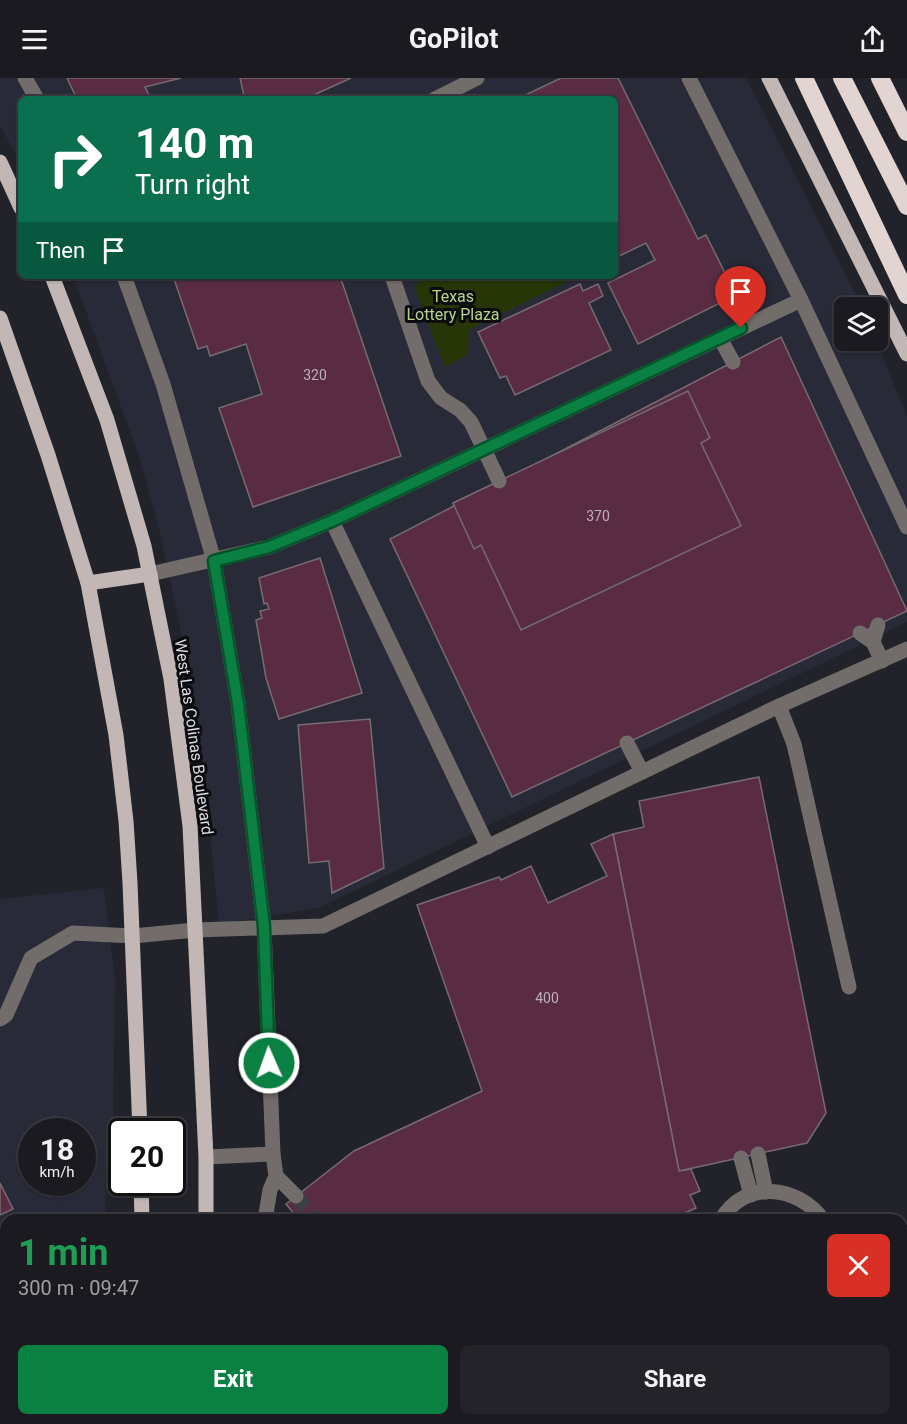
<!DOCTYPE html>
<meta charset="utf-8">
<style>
:root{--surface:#1a1a20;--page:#232329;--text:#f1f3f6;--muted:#9fa1a5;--line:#38383e;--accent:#0b8043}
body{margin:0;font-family:Roboto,sans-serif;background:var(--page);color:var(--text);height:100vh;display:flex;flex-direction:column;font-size:22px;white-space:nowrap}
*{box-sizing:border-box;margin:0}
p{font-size:20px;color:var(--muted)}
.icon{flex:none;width:33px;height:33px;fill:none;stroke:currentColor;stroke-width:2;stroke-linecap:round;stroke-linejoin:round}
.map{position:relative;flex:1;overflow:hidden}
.side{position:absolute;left:0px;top:1136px;width:908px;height:212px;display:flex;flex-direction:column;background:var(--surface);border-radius:18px 18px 0 0;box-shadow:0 2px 4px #0004,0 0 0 2px var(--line)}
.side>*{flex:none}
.top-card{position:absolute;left:18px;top:18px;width:600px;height:183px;border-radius:9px;box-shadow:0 2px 4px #0004,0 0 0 2px var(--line);background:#0b6e4f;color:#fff;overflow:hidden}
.fabs{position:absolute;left:834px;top:219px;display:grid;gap:12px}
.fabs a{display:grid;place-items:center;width:54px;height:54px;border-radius:9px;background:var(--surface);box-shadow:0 2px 4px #0004,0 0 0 2px var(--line);font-size:30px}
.speed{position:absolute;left:18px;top:1040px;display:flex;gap:12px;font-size:30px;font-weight:700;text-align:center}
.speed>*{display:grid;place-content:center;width:78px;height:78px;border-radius:50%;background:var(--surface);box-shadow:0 2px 4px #0004,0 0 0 2px var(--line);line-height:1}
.speed small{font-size:15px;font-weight:400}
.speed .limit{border:3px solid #111;border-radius:9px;background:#fff;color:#111}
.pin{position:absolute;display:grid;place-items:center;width:51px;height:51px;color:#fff;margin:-62px -26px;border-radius:50% 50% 50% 0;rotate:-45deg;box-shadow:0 0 6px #0007}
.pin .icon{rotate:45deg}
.me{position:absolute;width:66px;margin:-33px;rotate:358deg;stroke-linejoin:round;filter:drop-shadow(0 0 4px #0008)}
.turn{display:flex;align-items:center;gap:21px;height:126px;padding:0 18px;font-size:27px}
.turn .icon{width:78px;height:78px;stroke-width:2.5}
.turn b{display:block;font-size:42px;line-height:51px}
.then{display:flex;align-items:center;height:57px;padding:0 18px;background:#0003;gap:12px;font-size:22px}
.round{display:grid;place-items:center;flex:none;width:63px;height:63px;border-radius:9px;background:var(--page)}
.overview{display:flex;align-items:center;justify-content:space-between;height:102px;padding:0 18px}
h1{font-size:36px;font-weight:700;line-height:45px;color:#1e9e55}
.button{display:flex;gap:12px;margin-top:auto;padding:12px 18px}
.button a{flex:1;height:69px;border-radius:9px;background:var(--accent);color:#fff;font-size:24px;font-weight:700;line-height:69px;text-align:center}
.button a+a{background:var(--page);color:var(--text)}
header{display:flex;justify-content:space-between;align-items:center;height:78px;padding:0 18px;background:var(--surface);font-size:27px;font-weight:700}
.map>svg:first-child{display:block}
</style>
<header><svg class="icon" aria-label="menu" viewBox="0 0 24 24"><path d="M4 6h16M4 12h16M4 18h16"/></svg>GoPilot<svg class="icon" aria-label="share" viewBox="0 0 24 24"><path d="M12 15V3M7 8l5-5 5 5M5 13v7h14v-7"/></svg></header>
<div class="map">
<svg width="907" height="1346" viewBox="0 0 907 1346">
<rect width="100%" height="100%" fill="#22222b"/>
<g fill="#292a38" fill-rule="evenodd">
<polygon points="0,0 746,0 862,229 844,230 844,262 876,263 907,338 907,544 319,830 219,846 198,636 160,454 139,378 73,198 615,198 615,21 21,21 21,87 0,47"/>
<path d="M 104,810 L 115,903 L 113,1049 L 106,1093 L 105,1141 L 6,1142 L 6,1341 L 52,1341 L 37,1346 L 0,1346 L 0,821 ZM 32,1053 L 82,1053 L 82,1104 L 32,1104 Z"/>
</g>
<polygon fill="#263607" points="419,198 579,198 469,252 468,277 445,289 415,211 420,201"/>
<g fill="#592c43" stroke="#766b70" stroke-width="1.5">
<polygon points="67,0 181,0 145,9 151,21 77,21"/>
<polygon points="240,0 351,0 305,21 235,21 244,18"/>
<polygon points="561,0 618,0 698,161 706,157 736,217 638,266 608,205 655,182 646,165 615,180 615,21 522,21 521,19"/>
<polygon points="173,198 340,198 401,378 253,429 219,330 262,316 246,266 210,278 207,268 198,271"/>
<polygon points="580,206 583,213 598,206 603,218 589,225 611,272 515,317 506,298 500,300 478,254"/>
<polygon points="781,259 907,533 512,719 390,461 454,428 453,425 540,384"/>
<polygon points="688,313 710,360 701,365 741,448 521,552 481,467 474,471 453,425"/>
<polygon points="320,480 362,615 279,641 266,600 256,542 262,540 260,533 269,531 267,525 264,526 259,500"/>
<polygon points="370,641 384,790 332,815 329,783 309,785 298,647"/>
<polygon points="759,699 826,1035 807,1065 679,1093 613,756 644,749 639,723"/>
<polygon points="613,756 679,1093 691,1091 700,1113 690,1117 696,1130 669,1142 299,1142 286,1126 354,1073 482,1013 417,827 499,799 501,802 531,788 548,825 607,798 591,766"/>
<polygon points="0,1105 13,1131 0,1137"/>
<polygon points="745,1341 888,1341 889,1346 745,1346"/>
</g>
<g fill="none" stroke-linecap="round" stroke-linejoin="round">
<polyline stroke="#3e3e47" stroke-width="15" stroke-dasharray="15 8" stroke-linecap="butt" points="296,1118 316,1142"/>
<g stroke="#726c6b" stroke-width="15">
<polyline points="25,0 37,21"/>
<polyline points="689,0 801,222 907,449"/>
<polyline points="435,21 477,0"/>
<polyline points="124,198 163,306 214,483 238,625 264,849 273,1076 206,1079"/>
<polyline points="392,198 428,303 441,320 460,332 471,344 499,403"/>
<polyline points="720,260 733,284"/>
<polyline points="332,443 488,769"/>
<polyline points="150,496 269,469 332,443 801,222"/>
<polyline points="860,555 873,564 882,583"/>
<polyline points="873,564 878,547"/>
<polyline points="779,628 794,666 849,909"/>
<polyline points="627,665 642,694"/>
<polyline points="0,941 6,937 31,880 73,855 133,858 195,852 323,848 779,628 907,571"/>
<polyline points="758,1076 766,1114"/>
<polyline points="741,1080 751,1117"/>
<polyline points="276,1098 296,1118"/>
<polyline points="265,1142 270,1112 276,1098 273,1076"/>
<path d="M 721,1142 C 744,1101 798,1107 823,1142"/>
<polyline points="337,1346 359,1341"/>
<polyline points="468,1346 479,1341"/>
</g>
<g stroke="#c2b7b4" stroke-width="15">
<polyline points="769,0 907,276"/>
<polyline points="0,84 21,130"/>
<polyline points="52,198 107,342 144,468 171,601 190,748 206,1079 206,1142"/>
<polyline points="0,240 48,377 88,505 116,657 126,743 130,805 140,1053"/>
<polyline points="88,505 150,496"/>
<polyline points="141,1104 142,1142"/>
<polyline points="208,1341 208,1346"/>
<polyline points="72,1346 80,1341"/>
<polyline points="148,1346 148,1341"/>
</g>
<g stroke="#e2d4d1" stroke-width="18">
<polyline points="804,0 907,217"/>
<polyline points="842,0 907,128"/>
<polyline points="880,0 907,54"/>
</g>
</g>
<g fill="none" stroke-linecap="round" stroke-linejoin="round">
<defs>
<polyline id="route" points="269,985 264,849 238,625 214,483 269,469 332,443 741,250"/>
</defs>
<use href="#route" stroke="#07532c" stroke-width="15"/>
<use href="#route" stroke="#0b8043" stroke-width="10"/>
</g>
<g text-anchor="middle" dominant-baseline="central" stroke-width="6" stroke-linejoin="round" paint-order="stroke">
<g font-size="14" fill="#bcb2bb">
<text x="315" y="297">320</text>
<text x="598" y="438">370</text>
<text x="547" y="920">400</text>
</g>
<g font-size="16" fill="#b6d58b" stroke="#0c0c10">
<text x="453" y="218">Texas<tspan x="453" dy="18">Lottery Plaza</tspan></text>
</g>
<g font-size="16" fill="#dddee3" stroke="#0c0c10">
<text transform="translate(194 659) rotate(82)">West Las Colinas Boulevard</text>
</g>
</g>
</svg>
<div class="fabs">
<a><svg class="icon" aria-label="layers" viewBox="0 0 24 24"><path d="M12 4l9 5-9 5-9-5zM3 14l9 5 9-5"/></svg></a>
</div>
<div class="speed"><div>18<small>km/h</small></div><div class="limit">20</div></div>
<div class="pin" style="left:741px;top:250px;background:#d93025"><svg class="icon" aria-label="arrive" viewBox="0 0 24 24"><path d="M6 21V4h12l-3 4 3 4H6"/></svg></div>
<svg class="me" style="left:269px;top:985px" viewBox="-20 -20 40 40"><circle r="17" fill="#0b8043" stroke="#fff" stroke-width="3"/><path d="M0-11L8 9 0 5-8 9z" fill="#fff"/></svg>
<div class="top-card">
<div class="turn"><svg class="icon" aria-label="right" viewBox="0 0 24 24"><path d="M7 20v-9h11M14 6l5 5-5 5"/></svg><div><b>140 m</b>Turn right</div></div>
<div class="then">Then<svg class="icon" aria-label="arrive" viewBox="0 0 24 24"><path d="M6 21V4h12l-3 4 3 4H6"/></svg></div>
</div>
<section class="side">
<div class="overview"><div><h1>1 min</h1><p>300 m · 09:47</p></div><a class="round" style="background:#d93025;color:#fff"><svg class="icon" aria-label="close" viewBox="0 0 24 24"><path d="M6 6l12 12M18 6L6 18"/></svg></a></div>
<div class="button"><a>Exit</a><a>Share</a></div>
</section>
</div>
